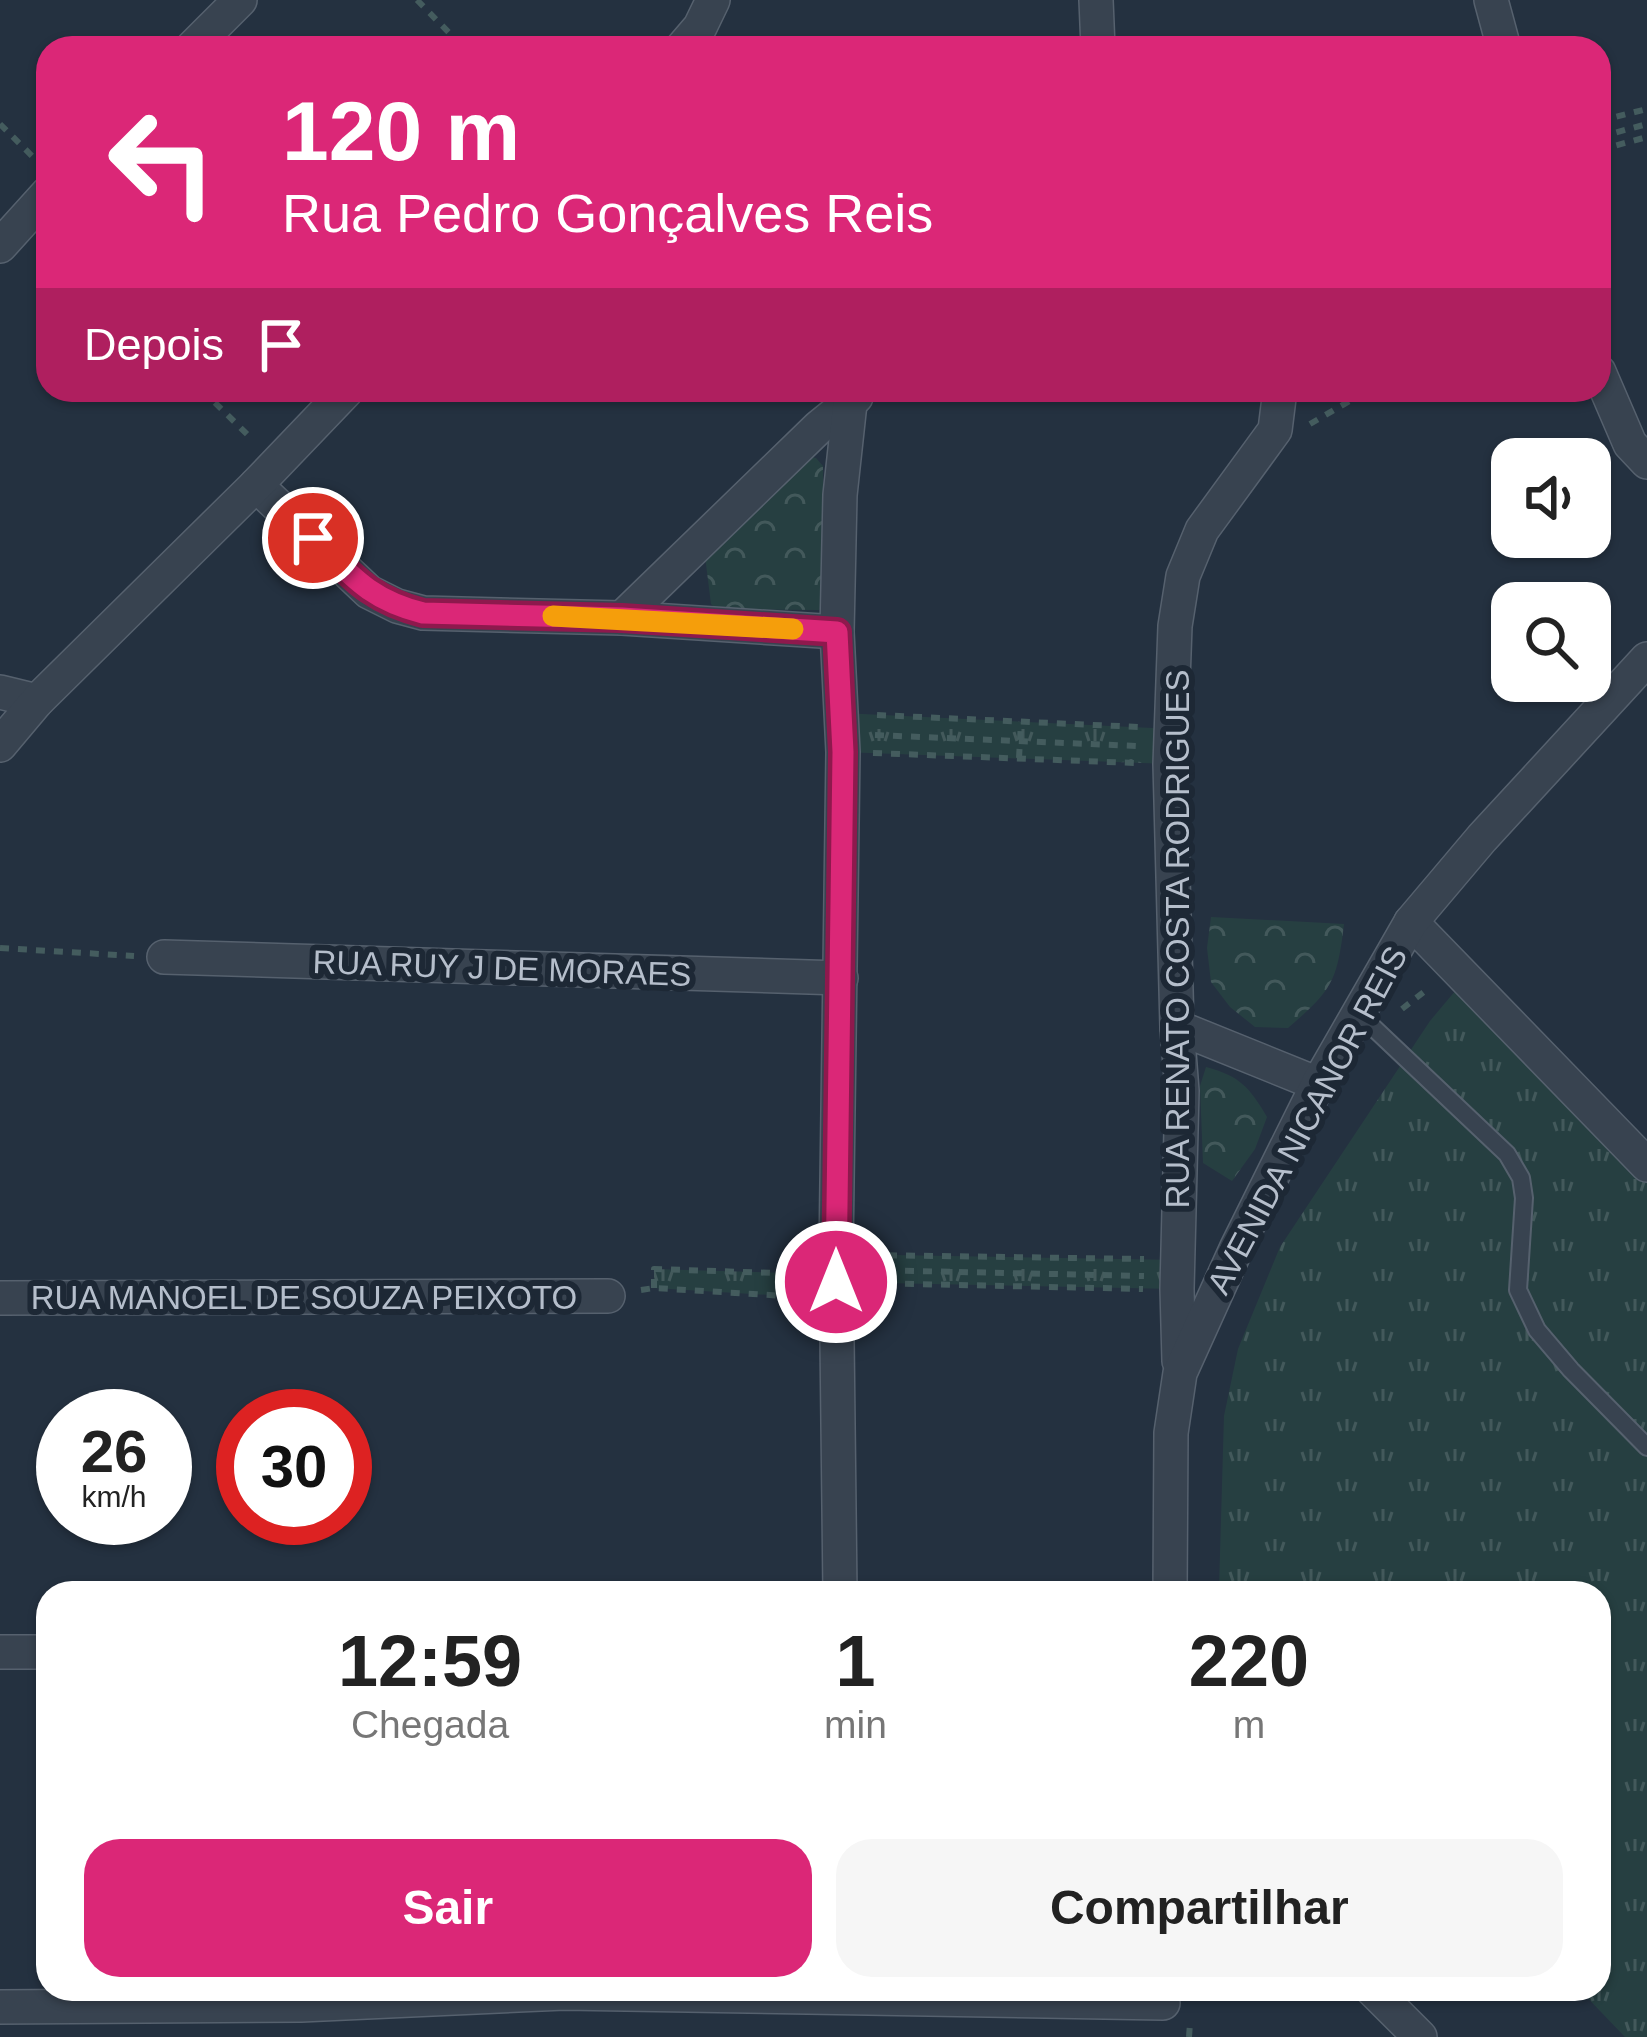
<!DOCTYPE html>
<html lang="pt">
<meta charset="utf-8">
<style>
:root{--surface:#fff;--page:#f6f6f6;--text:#222;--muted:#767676;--accent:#db2777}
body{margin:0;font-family:Helvetica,sans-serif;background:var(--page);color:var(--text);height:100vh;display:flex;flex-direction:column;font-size:45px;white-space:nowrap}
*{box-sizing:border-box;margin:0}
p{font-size:39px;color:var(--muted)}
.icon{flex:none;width:66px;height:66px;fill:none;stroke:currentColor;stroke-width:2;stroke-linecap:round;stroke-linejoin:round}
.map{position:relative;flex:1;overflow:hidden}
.drawer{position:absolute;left:36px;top:1581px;width:1575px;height:420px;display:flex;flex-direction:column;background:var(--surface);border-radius:36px;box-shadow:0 3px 9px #0004}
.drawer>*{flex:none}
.hud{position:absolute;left:36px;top:36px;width:1575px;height:366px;border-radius:36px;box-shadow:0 3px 9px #0004;background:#db2777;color:#fff;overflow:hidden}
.tools{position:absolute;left:1491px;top:438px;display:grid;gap:24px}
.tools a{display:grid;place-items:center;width:120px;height:120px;border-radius:24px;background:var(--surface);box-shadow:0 3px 9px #0004;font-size:60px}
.speed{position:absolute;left:36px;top:1389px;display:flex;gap:24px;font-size:60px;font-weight:700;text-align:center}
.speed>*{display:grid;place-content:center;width:156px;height:156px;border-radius:50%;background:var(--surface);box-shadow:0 3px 9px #0004;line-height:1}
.speed small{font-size:30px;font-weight:400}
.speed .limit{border:18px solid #d22;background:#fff;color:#111}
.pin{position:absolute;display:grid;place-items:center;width:102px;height:102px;color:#fff;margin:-51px;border:6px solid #fff;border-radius:50%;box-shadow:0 3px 12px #0007}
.me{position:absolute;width:132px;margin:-66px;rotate:0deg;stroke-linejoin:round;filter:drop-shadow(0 0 9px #0008)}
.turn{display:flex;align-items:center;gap:42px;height:252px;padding:0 48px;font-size:54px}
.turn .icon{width:156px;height:156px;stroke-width:2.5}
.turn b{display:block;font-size:84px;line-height:102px}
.then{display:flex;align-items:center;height:114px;padding:0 48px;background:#0003;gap:24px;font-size:45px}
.eta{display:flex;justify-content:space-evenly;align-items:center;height:204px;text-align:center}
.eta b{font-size:72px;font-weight:600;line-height:84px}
.primary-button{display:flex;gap:24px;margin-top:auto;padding:24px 48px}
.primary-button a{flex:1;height:138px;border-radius:36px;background:var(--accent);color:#fff;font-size:48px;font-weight:600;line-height:138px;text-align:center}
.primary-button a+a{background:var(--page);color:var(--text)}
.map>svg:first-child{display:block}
</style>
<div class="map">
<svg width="1647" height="2037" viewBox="0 0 1647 2037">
<defs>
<pattern id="grass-tufts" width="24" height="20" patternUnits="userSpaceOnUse" patternTransform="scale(3)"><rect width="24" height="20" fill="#263f41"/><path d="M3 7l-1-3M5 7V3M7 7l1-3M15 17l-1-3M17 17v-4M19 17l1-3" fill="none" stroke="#43595b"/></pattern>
<pattern id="park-crowns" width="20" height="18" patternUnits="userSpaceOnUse" patternTransform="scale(3)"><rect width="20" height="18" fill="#263f41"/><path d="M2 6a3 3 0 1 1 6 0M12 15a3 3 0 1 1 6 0" fill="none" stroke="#43595b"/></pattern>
</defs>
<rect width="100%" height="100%" fill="#243140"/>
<g fill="url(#grass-tufts)">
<polygon points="841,713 1173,729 1170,764 843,752"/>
<polygon points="1461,984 1647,1177 1647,2037 1625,2037 1579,1989 1599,1989 1599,1593 1223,1593 1219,1589 1224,1416 1238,1349 1280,1247 1430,1021"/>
<polygon points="836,1254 1178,1260 1177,1289 836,1282"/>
<polygon points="654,1269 819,1274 818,1298 654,1288"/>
</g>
<g fill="url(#park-crowns)">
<polygon points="805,456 816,458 823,466 824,605 819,610 717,609 711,604 705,556"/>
<path d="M 1211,917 L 1344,924 C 1337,982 1332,990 1288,1028 L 1255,1027 L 1230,1007 L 1211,982 L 1207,948 Z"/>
<path d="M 1206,1067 C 1240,1076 1249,1087 1267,1117 L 1255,1149 L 1232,1181 L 1203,1163 L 1200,1086 Z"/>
</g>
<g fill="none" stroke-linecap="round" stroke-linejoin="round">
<defs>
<polyline id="service" points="1360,1015 1507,1154 1521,1178 1524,1198 1518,1290 1537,1330 1571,1370 1647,1447"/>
<g id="minor">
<polyline points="1096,0 1098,48"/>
<polyline points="1491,0 1504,48"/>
<polyline points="192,48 240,0"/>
<polyline points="682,48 700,27 713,0"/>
<polyline points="0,246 48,193"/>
<polyline points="1599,372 1630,444 1647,462"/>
<polyline points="256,485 369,592 397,606 423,613 622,618 837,632"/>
<polyline points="622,618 819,427 856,397"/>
<polyline points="0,692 37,701"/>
<polyline points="0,745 37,701 256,485 347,390"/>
<polyline points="1411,922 1647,1165"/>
<polyline points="164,957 841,978"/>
<polyline points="1177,1027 1318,1084"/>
<polyline points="0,1298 608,1296"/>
<polyline points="1179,1361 1177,1289 1182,1091 1177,1027 1170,764 1175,626 1183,576 1202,530 1275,430 1280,390"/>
<polyline points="840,1593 836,1254 843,752 837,632 840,495 850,403"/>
<polyline points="1170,1593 1171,1433 1180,1373 1237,1247 1318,1084 1411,922 1482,838 1647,659"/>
<polyline points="0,1652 48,1652"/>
<polyline points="1372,1989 1420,2037"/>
<polyline points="0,2007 301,2005 564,1993 1163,2003"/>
</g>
</defs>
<use href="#service" stroke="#56616e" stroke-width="20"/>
<use href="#minor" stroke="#56616e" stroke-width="36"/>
<g stroke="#445c5e" stroke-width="6" stroke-dasharray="9 9" stroke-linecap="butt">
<polyline points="417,0 464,48"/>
<polyline points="1599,121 1647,109"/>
<polyline points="0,124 37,161"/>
<polyline points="1599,137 1647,124"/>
<polyline points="1599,150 1647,137"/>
<polyline points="202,390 252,439"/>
<polyline points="783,390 795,402"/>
<polyline points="1310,424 1353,399 1362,390"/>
<polyline points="877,715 1139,727"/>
<polyline points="875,735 1138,746"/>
<polyline points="873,753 1136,763"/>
<polyline points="1019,758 1021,722"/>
<polyline points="0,948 134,956"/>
<polyline points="1402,1009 1429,988"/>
<polyline points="870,1255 1144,1259"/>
<polyline points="869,1270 1144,1276"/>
<polyline points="869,1283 1143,1289"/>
<polyline points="654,1288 654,1269 804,1274"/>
<polyline points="641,1290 654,1288 802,1297"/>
<polyline points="1189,2037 1190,2023"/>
</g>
<use href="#service" stroke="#384350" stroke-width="16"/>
<use href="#minor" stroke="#384350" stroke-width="33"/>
</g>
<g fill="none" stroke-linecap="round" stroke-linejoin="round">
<defs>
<path id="route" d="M 313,538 C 351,575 368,599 423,613 L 622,618 L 837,632 L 843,752 L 836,1282"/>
</defs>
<use href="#route" stroke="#8e194d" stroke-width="30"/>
<use href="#route" stroke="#db2777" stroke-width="21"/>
<polyline stroke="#f59e0b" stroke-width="21" points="553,616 793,629"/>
</g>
<g text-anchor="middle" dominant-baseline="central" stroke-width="12" stroke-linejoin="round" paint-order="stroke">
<g font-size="33" fill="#b5becb" stroke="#1d2835">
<text transform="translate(1177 939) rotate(-90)">RUA RENATO COSTA RODRIGUES</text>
<text transform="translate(502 968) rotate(2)">RUA RUY J DE MORAES</text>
<text transform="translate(1307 1120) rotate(-62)">AVENIDA NICANOR REIS</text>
<text x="304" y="1297">RUA MANOEL DE SOUZA PEIXOTO</text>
</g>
</g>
</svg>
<div class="tools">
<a><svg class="icon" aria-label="sound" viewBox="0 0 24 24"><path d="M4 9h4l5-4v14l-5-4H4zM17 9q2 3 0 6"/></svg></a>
<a><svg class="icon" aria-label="search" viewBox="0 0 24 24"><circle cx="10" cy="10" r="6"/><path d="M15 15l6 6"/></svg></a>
</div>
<div class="speed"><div>26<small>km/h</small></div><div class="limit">30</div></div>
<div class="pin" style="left:313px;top:538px;background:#d93025"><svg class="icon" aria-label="arrive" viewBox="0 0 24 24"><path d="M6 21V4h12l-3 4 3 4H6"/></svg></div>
<svg class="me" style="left:836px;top:1282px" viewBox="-20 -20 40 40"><circle r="17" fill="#db2777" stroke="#fff" stroke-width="3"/><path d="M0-11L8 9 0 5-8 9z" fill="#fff"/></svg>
<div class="hud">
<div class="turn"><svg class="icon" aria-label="left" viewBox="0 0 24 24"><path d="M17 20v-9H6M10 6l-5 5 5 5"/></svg><div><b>120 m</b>Rua Pedro Gonçalves Reis</div></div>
<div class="then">Depois<svg class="icon" aria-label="arrive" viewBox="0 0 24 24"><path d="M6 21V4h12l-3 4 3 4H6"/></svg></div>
</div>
<section class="drawer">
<div class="eta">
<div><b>12:59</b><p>Chegada</p></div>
<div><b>1</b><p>min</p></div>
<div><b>220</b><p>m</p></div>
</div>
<div class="primary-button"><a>Sair</a><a>Compartilhar</a></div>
</section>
</div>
